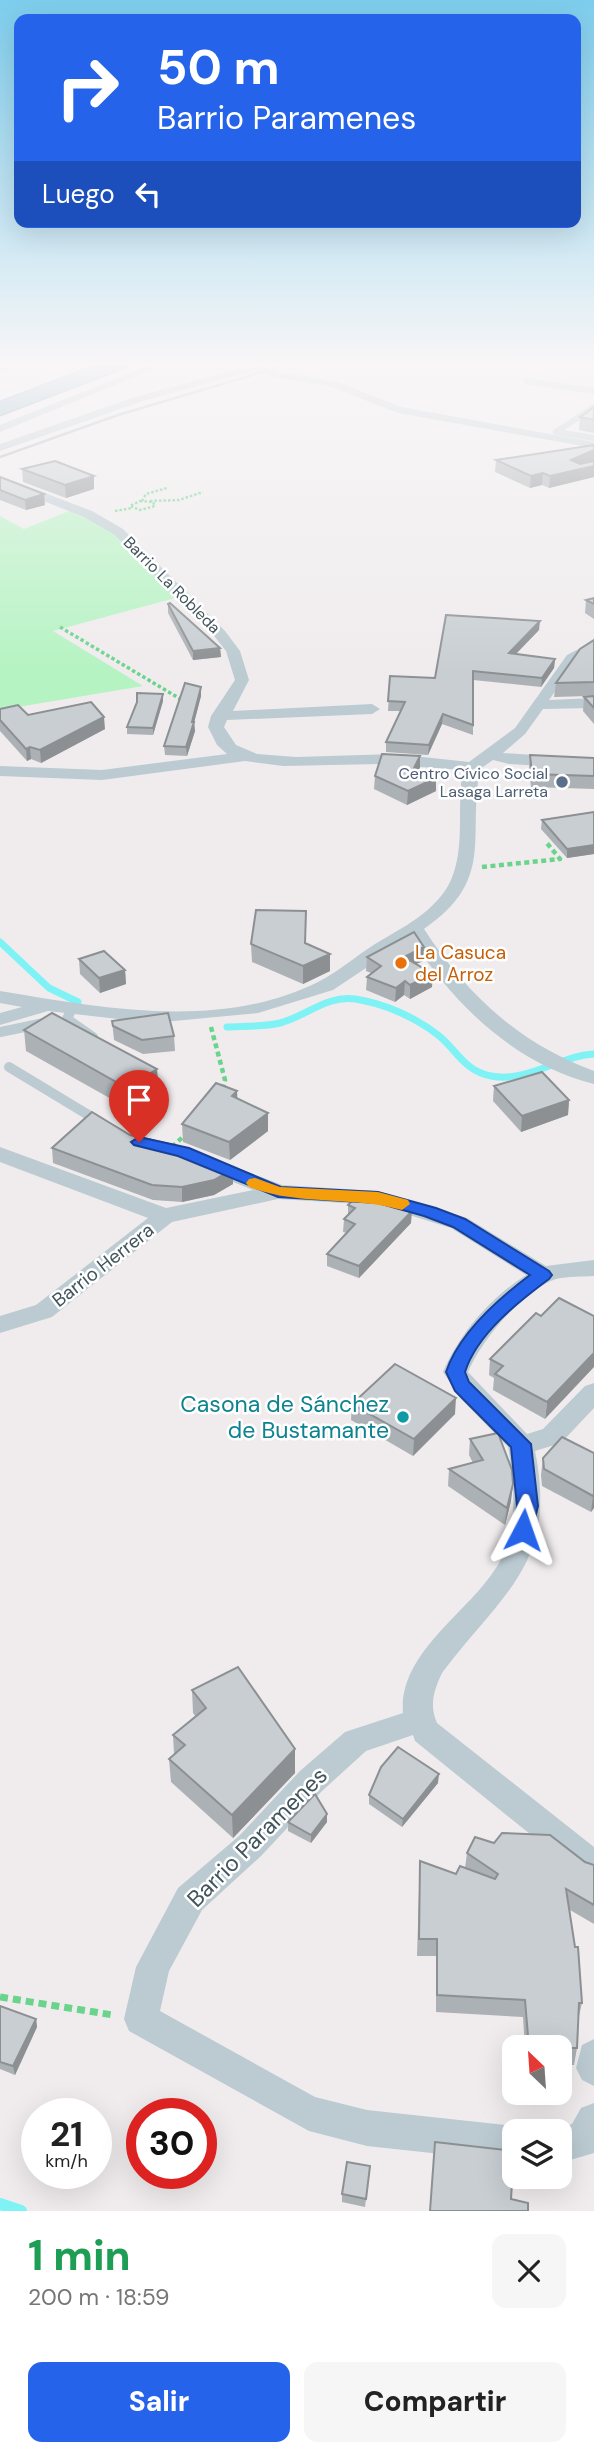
<!DOCTYPE html>
<html lang="es">
<meta charset="utf-8">
<style>
:root{--surface:#fff;--page:#f6f6f6;--text:#222;--muted:#767676;--accent:#2563eb}
body{margin:0;font-family:"DM Sans",sans-serif;background:var(--page);color:var(--text);height:100vh;display:flex;flex-direction:column;font-size:26px;white-space:nowrap}
*{box-sizing:border-box;margin:0}
p{font-size:23px;color:var(--muted)}
.icon{flex:none;width:38px;height:38px;fill:none;stroke:currentColor;stroke-width:2;stroke-linecap:round;stroke-linejoin:round}
.map{position:relative;height:2211px;overflow:hidden}
.details{display:flex;flex-direction:column;background:var(--surface);flex:1}
.details>*{flex:none}
.top-card{position:absolute;left:14px;top:14px;width:567px;height:214px;border-radius:14px;box-shadow:0 7px 28px #0002;background:#2563eb;color:#fff;overflow:hidden}
.needle{width:46px;rotate:335deg}
.tools{position:absolute;left:502px;top:2035px;display:grid;gap:14px}
.tools a{display:grid;place-items:center;width:70px;height:70px;border-radius:14px;background:var(--surface);box-shadow:0 7px 28px #0002;font-size:35px}
.speed{position:absolute;left:21px;top:2098px;display:flex;gap:14px;font-size:35px;font-weight:700;text-align:center}
.speed>*{display:grid;place-content:center;width:91px;height:91px;border-radius:50%;background:var(--surface);box-shadow:0 7px 28px #0002;line-height:1}
.speed small{font-size:18px;font-weight:400}
.speed .limit{border:10px solid #d22;background:#fff;color:#111}
.pin{position:absolute;display:grid;place-items:center;width:60px;height:60px;color:#fff;margin:-72px -30px;border-radius:50% 50% 50% 0;rotate:-45deg;box-shadow:0 0 7px #0007}
.pin .icon{rotate:45deg}
.me{position:absolute;width:77px;margin:-38px;rotate:4deg;stroke-linejoin:round;filter:drop-shadow(0 0 5px #0008)}
.turn{display:flex;align-items:center;gap:24px;height:147px;padding:0 28px;font-size:32px}
.turn .icon{width:91px;height:91px;stroke-width:2.5}
.turn b{display:block;font-size:49px;line-height:60px}
.then{display:flex;align-items:center;height:66px;padding:0 28px;background:#0003;gap:14px;font-size:26px}
.round{display:grid;place-items:center;flex:none;width:74px;height:74px;border-radius:14px;background:var(--page)}
.overview{display:flex;align-items:center;justify-content:space-between;height:119px;padding:0 28px}
h1{font-size:42px;font-weight:800;line-height:52px;color:#1e9e55}
.primary-button{display:flex;gap:14px;margin-top:auto;padding:14px 28px}
.primary-button a{flex:1;height:80px;border-radius:14px;background:var(--accent);color:#fff;font-size:28px;font-weight:800;line-height:80px;text-align:center}
.primary-button a+a{background:var(--page);color:var(--text)}
.map>svg:first-child{display:block}
</style>
<div class="map">
<svg width="594" height="2211" viewBox="0 0 594 2211">
<rect width="100%" height="100%" fill="#f0eced"/>
<polygon fill="#b5f3c2" points="69,511 119,532 190,594 53,631 143,686 0,710 0,516 24,529"/>
<g fill="none" stroke-linecap="round" stroke-linejoin="round">
<g stroke="#7ef2f4" stroke-width="7">
<polyline points="0,942 49,988 78,1002"/>
<path d="M 227,1027 C 245,1026 263,1027 280,1023 C 306,1016 327,995 355,999 C 383,1003 415,1017 438,1035 C 457,1050 464,1071 491,1076 C 527,1083 559,1056 594,1054"/>
</g>
<polyline stroke="#7ef2f4" stroke-width="12" points="0,2204 21,2211"/>
<defs>
<polygon id="motorway" points="102,363 127,363 125,367 0,415 0,402"/>
</defs>
<use href="#motorway" stroke="#6a96ad" stroke-width="3"/>
<g stroke="#6ad48c" stroke-width="2.5" stroke-dasharray="2.5 2" stroke-linecap="butt">
<polygon points="140,501 153,502 155,506 140,510 130,506"/>
<polyline points="142,501 146,494 167,488"/>
<polyline points="150,501 179,500 203,492"/>
<polyline points="115,511 132,508"/>
</g>
<polyline stroke="#6ad48c" stroke-width="3.5" stroke-dasharray="3.5 2.5" stroke-linecap="butt" points="60,627 182,700"/>
<g stroke="#6ad48c" stroke-width="4.5" stroke-dasharray="5 3.5" stroke-linecap="butt">
<polyline points="482,867 560,859 546,842"/>
<polyline points="211,1027 225,1080 223,1089"/>
<polyline points="172,1147 186,1134"/>
</g>
<polyline stroke="#6ad48c" stroke-width="7" stroke-dasharray="8 5" stroke-linecap="butt" points="0,1997 113,2015"/>
<g stroke="#bbcbd1" stroke-width="6">
<polyline points="526,381 594,391"/>
<polyline points="594,407 556,432 594,438"/>
</g>
<g stroke="#bbcbd1" stroke-width="10">
<polyline points="72,1008 67,1019 93,1037"/>
<polyline points="0,1032 44,1023"/>
<polyline points="9,1067 100,1122"/>
</g>
<g fill="#bbcbd1" fill-rule="evenodd">
<polygon points="9,363 22,363 0,372 0,366"/>
<polygon points="156,363 169,363 0,432 0,425"/>
<polygon points="239,363 252,363 280,372 338,382 401,407 594,442 594,448 398,413 332,387 278,378 255,370 143,401 0,451 0,444 135,397 245,367"/>
<path d="M 0,476 L 92,511 L 123,529 L 225,631 L 240,651 L 249,680 L 233,711 L 372,704 L 380,709 L 372,714 L 227,720 L 224,727 L 236,745 L 257,754 L 296,757 L 395,754 L 469,762 L 515,728 L 567,655 L 594,641 L 594,650 L 577,661 L 549,700 L 594,698 L 594,708 L 543,709 L 525,734 L 503,753 L 594,759 L 594,769 L 509,764 L 493,760 L 480,769 C 467,839 496,879 424,929 C 467,995 520,1044 594,1071 L 594,1084 C 515,1064 454,1005 411,938 L 333,990 L 258,1013 L 153,1023 L 48,1011 L 0,1025 L 0,1013 L 22,1007 L 0,1003 L 0,991 C 103,1008 219,1031 318,982 C 338,972 356,956 375,944 C 402,928 437,911 451,880 C 466,845 456,807 463,770 L 379,764 L 283,766 L 245,761 L 102,780 L 0,776 L 0,766 L 102,770 L 227,754 L 217,745 L 208,727 L 211,716 L 235,680 L 226,651 L 215,637 L 115,535 L 84,517 L 0,484 Z"/>
<path d="M 0,1147 L 166,1208 L 253,1190 L 201,1169 L 198,1164 L 201,1159 L 209,1157 L 282,1185 L 378,1191 L 467,1218 L 546,1266 L 594,1260 L 594,1276 C 582,1277 568,1276 556,1279 C 522,1290 481,1341 468,1372 L 527,1434 L 543,1429 L 585,1386 L 594,1383 L 594,1408 L 561,1443 L 535,1451 C 558,1564 502,1593 442,1673 C 434,1690 429,1705 437,1723 L 594,1847 L 594,1881 L 583,1877 L 415,1741 L 413,1735 L 366,1751 L 322,1791 L 261,1856 L 202,1910 L 169,1971 L 160,2011 L 315,2097 L 367,2110 L 514,2126 L 527,2131 L 514,2132 L 514,2162 L 367,2146 L 309,2131 L 129,2031 L 124,2019 L 136,1967 L 178,1888 L 239,1836 L 300,1771 L 345,1732 L 403,1713 C 398,1647 481,1607 504,1553 C 518,1522 514,1479 508,1447 L 461,1399 L 443,1372 C 460,1333 490,1298 526,1275 L 451,1228 L 377,1205 L 278,1199 L 172,1222 L 52,1317 L 0,1333 L 0,1316 L 36,1305 L 148,1218 L 0,1162 Z"/>
<polygon points="594,2039 594,2086 582,2080 576,2068 582,2045"/>
<polygon points="594,2103 594,2153 560,2163 560,2132 549,2132 572,2124 581,2108"/>
</g>
<use href="#motorway" fill="#7fabc1" fill-rule="evenodd"/>
<polyline stroke="#aeb4b8" stroke-width="2.5" points="0,457 118,415 293,363"/>
</g>
<g fill="#acb1b5">
<polygon points="594,407 594,433 579,430 580,417"/>
<polygon points="594,445 594,477 549,488 542,485 530,488 495,472 496,460"/>
<polygon points="22,469 94,489 66,498 23,482"/>
<polygon points="0,477 45,505 26,510 0,500"/>
<polygon points="594,598 594,619 585,613 586,600"/>
<polygon points="168,604 220,648 221,657 193,660 168,613"/>
<polygon points="539,630 516,654 555,659 554,668 541,687 473,680 473,735 442,724 428,755 386,752 386,742 401,711 388,711 390,676 435,678"/>
<polygon points="594,640 594,724 583,711 584,697 588,696 554,697 556,683"/>
<polygon points="201,687 201,696 194,722 195,731 187,756 165,755 164,746"/>
<polygon points="163,701 153,735 127,734 127,727"/>
<polygon points="0,709 28,715 105,729 41,763 31,759 27,761 0,731"/>
<polygon points="530,755 594,758 594,789 531,787 529,768"/>
<polygon points="420,770 436,778 436,791 407,805 374,789 375,776"/>
<polygon points="594,812 594,854 567,858 541,829 542,820"/>
<polygon points="305,943 330,954 330,971 303,984 252,962 251,944"/>
<polygon points="424,947 423,961 416,964 432,987 410,999 404,995 395,1002 366,990 367,977 371,973 366,971 367,957"/>
<polygon points="79,959 125,970 126,984 100,993 80,974"/>
<polygon points="112,1021 174,1036 175,1051 143,1054 114,1040"/>
<polygon points="24,1030 159,1090 129,1109 26,1051"/>
<polygon points="494,1086 569,1100 568,1115 521,1132 493,1101"/>
<polygon points="182,1124 268,1131 230,1160 183,1142"/>
<polygon points="130,1135 233,1184 214,1195 182,1202 153,1200 53,1163 52,1148"/>
<polygon points="348,1205 411,1223 359,1278 327,1266 327,1254 347,1233 343,1232 344,1219 348,1215"/>
<polygon points="559,1298 545,1419 493,1390 494,1378 489,1375 490,1359 541,1316"/>
<polygon points="352,1404 455,1414 413,1456 351,1420"/>
<polygon points="470,1439 511,1501 505,1525 448,1486 449,1469 473,1463 469,1455"/>
<polygon points="594,1453 594,1508 591,1512 542,1486 541,1475 543,1458"/>
<polygon points="192,1690 295,1749 295,1773 233,1838 171,1782 169,1759 174,1754 173,1735 196,1717 193,1713"/>
<polygon points="438,1783 402,1827 369,1804 369,1795"/>
<polygon points="288,1822 327,1822 311,1843 288,1831"/>
<polygon points="494,1843 594,1865 594,1924 570,1910 582,2003 578,2020 577,2048 574,2065 560,2065 560,2048 525,2048 523,2017 436,2012 436,1956 417,1956 420,1861 456,1874 465,1868 467,1853"/>
<polygon points="0,2006 36,2019 37,2027 15,2075 0,2069"/>
<polygon points="370,2166 365,2207 342,2202 342,2194"/>
</g>
<g fill="#8c9093">
<polygon points="594,450 594,477 549,488 550,476 571,460"/>
<polygon points="543,473 542,485 530,488 531,476"/>
<polygon points="94,476 94,489 66,498 65,485"/>
<polygon points="44,494 45,505 26,510 25,500"/>
<polygon points="540,621 539,630 508,662 509,653"/>
<polygon points="220,648 221,657 193,660 193,651"/>
<polygon points="555,659 554,668 541,687 542,678"/>
<polygon points="201,687 201,696 193,727 194,722 195,731 187,756 186,747 192,722"/>
<polygon points="163,694 163,701 153,735 153,728"/>
<polygon points="443,714 442,724 428,755 429,745"/>
<polygon points="104,717 105,729 41,763 40,750"/>
<polygon points="30,747 31,759 27,761 26,749"/>
<polygon points="420,756 420,770 413,781 414,768"/>
<polygon points="436,778 436,791 407,805 408,791"/>
<polygon points="594,845 594,854 567,858 567,849"/>
<polygon points="424,947 423,961 403,970 404,957"/>
<polygon points="330,954 330,971 303,984 303,966"/>
<polygon points="125,970 126,984 100,993 99,978"/>
<polygon points="433,974 432,987 410,999 410,985"/>
<polygon points="405,981 404,995 395,1002 396,988"/>
<polygon points="157,1069 159,1090 129,1109 127,1088"/>
<polygon points="237,1091 238,1109 232,1096"/>
<polygon points="569,1100 568,1115 521,1132 522,1116"/>
<polygon points="268,1113 268,1131 230,1160 229,1142"/>
<polygon points="233,1169 233,1184 214,1195 182,1202 182,1187"/>
<polygon points="412,1211 411,1223 359,1278 359,1266"/>
<polygon points="594,1353 594,1367 545,1419 547,1402"/>
<polygon points="456,1398 455,1414 413,1456 414,1439"/>
<polygon points="513,1484 511,1501 505,1525 507,1508"/>
<polygon points="594,1494 594,1508 591,1512 593,1496"/>
<polygon points="295,1749 295,1773 233,1838 232,1815"/>
<polygon points="439,1774 438,1783 402,1827 403,1819"/>
<polygon points="327,1814 327,1822 311,1843 311,1835"/>
<polygon points="36,2019 37,2027 15,2075 13,2066"/>
</g>
<g fill="#c8ced2" stroke="#8c9093" stroke-width="2">
<polygon points="594,407 594,420 580,417"/>
<polygon points="594,445 594,450 571,460 580,464 594,461 594,466 550,476 543,473 531,476 496,460"/>
<polygon points="55,461 94,476 65,485 22,469"/>
<polygon points="0,477 44,494 25,500 0,490"/>
<polygon points="594,598 594,604 586,600"/>
<polygon points="170,603 220,648 193,651 168,604"/>
<polygon points="446,615 540,621 509,653 555,659 542,678 473,671 473,725 443,714 429,745 386,742 405,702 388,701 390,676 435,678"/>
<polygon points="594,640 594,682 556,683 580,649"/>
<polygon points="185,683 201,687 192,722 194,722 186,747 164,746"/>
<polygon points="137,693 163,694 153,728 127,727 137,702"/>
<polygon points="594,696 594,708 584,697"/>
<polygon points="91,702 104,717 40,750 30,747 26,749 0,720 0,709 18,705 28,715"/>
<polygon points="382,754 420,756 414,768 436,778 408,791 375,776"/>
<polygon points="530,755 594,758 594,776 532,774"/>
<polygon points="594,812 594,845 567,849 542,820"/>
<polygon points="256,910 306,911 305,943 330,954 303,966 251,944"/>
<polygon points="414,932 424,947 404,957 433,974 410,985 405,981 396,988 367,977 381,966 367,957"/>
<polygon points="104,951 125,970 99,978 79,959"/>
<polygon points="52,1013 157,1069 127,1088 24,1030"/>
<polygon points="168,1013 174,1036 142,1040 113,1026 112,1021"/>
<polygon points="542,1072 569,1100 522,1116 494,1086"/>
<polygon points="216,1083 237,1091 232,1096 268,1113 229,1142 182,1124"/>
<polygon points="92,1112 130,1135 174,1145 233,1169 214,1180 182,1187 152,1185 52,1148"/>
<polygon points="359,1194 374,1195 412,1211 359,1266 327,1254 355,1224 344,1219 355,1208 348,1205"/>
<polygon points="559,1298 594,1316 594,1353 547,1402 495,1374 503,1366 490,1359 536,1313 541,1316"/>
<polygon points="395,1364 456,1398 414,1439 352,1404"/>
<polygon points="498,1433 512,1470 513,1484 507,1508 449,1469 483,1460 470,1439"/>
<polygon points="562,1437 594,1453 594,1494 593,1496 544,1469 543,1458"/>
<polygon points="238,1667 295,1749 232,1815 169,1759 185,1745 173,1735 206,1708 192,1690"/>
<polygon points="398,1747 439,1774 403,1819 369,1795 381,1767"/>
<polygon points="315,1794 327,1814 311,1835 288,1822"/>
<polygon points="502,1833 550,1835 585,1862 594,1865 594,1905 566,1889 575,1947 578,1947 582,2003 579,2003 577,2048 529,2048 525,2000 437,1995 437,1939 419,1939 420,1861 456,1874 460,1866 495,1879 498,1874 467,1853 475,1837 494,1843"/>
<polygon points="0,2006 36,2019 13,2066 0,2062"/>
<polygon points="435,2142 514,2151 511,2199 528,2203 528,2211 430,2211"/>
<polygon points="347,2162 370,2166 366,2199 342,2194"/>
</g>
<linearGradient id="sky" x2="0" y2="1"><stop stop-color="#7dcded"/><stop offset="0.54" stop-color="#f8f6f7"/><stop offset="1" stop-color="#f8f6f7" stop-opacity="0"/></linearGradient>
<rect width="594" height="672" fill="url(#sky)"/>
<path fill="#2563eb" stroke="#184099" stroke-width="2" d="M 139,1137 L 189,1148 L 281,1187 L 378,1192 L 436,1208 L 465,1219 L 549,1271 L 552,1275 L 549,1279 C 518,1302 477,1334 465,1372 L 469,1382 L 531,1444 L 538,1506 L 531,1535 L 516,1535 L 513,1530 L 517,1506 L 511,1447 L 455,1391 L 446,1372 C 459,1333 498,1299 530,1275 L 453,1227 L 424,1216 L 378,1203 L 278,1197 L 178,1156 L 134,1145 L 131,1142 Z"/>
<path fill="#f59e0b" d="M 255,1178 L 280,1187 L 378,1192 L 408,1200 L 410,1204 L 402,1210 C 351,1196 298,1206 249,1187 L 246,1183 L 249,1179 Z"/>
<circle fill="#5c6f8a" stroke="#fff" stroke-width="2.5" cx="562" cy="782" r="7"/>
<circle fill="#e8710a" stroke="#fff" stroke-width="2.5" cx="401" cy="963" r="7"/>
<circle fill="#0f9aa8" stroke="#fff" stroke-width="2.5" cx="403" cy="1417" r="7"/>
<g text-anchor="middle" dominant-baseline="central" stroke-width="5" stroke-linejoin="round" paint-order="stroke">
<g font-size="16" fill="#43555c" stroke="#fff">
<text transform="translate(172 585) rotate(45)">Barrio La Robleda</text>
</g>
<g font-size="16" fill="#4e5e75" stroke="#fff" text-anchor="end">
<text x="548" y="773">Centro Cívico Social<tspan x="548" dy="18">Lasaga Larreta</tspan></text>
</g>
<g font-size="19" fill="#c56008" stroke="#fff" text-anchor="start">
<text x="415" y="952">La Casuca<tspan x="415" dy="22">del Arroz</tspan></text>
</g>
<g font-size="19" fill="#43555c" stroke="#fff">
<text transform="translate(103 1265) rotate(-38)">Barrio Herrera</text>
</g>
<g font-size="23" fill="#0d838f" stroke="#fff" text-anchor="end">
<text x="389" y="1404">Casona de Sánchez<tspan x="389" dy="26">de Bustamante</tspan></text>
</g>
<g font-size="23" fill="#43555c" stroke="#fff">
<text transform="translate(257 1837) rotate(-45)">Barrio Paramenes</text>
</g>
</g>
</svg>
<div class="tools">
<a><svg class="needle" viewBox="-14 -14 28 28"><path d="M0-13l5 13h-10z" fill="#e53935"/><path d="M0 13l5-13h-10z" fill="#767676"/></svg></a>
<a><svg class="icon" aria-label="layers" viewBox="0 0 24 24"><path d="M12 4l9 5-9 5-9-5zM3 14l9 5 9-5"/></svg></a>
</div>
<div class="speed"><div>21<small>km/h</small></div><div class="limit">30</div></div>
<div class="pin" style="left:139px;top:1142px;background:#d93025"><svg class="icon" aria-label="arrive" viewBox="0 0 24 24"><path d="M6 21V4h12l-3 4 3 4H6"/></svg></div>
<svg class="me" style="left:523px;top:1530px" viewBox="-20 -20 40 40"><path d="M0-17L14 15 0 8-14 15z" fill="#2563eb" stroke="#fff" stroke-width="4"/></svg>
<div class="top-card">
<div class="turn"><svg class="icon" aria-label="right" viewBox="0 0 24 24"><path d="M7 20v-9h11M14 6l5 5-5 5"/></svg><div><b>50 m</b>Barrio Paramenes</div></div>
<div class="then">Luego<svg class="icon" aria-label="left" viewBox="0 0 24 24"><path d="M17 20v-9H6M10 6l-5 5 5 5"/></svg></div>
</div>
</div>
<section class="details">
<div class="overview"><div><h1>1 min</h1><p>200 m · 18:59</p></div><a class="round"><svg class="icon" aria-label="close" viewBox="0 0 24 24"><path d="M6 6l12 12M18 6L6 18"/></svg></a></div>
<div class="primary-button"><a>Salir</a><a>Compartir</a></div>
</section>
